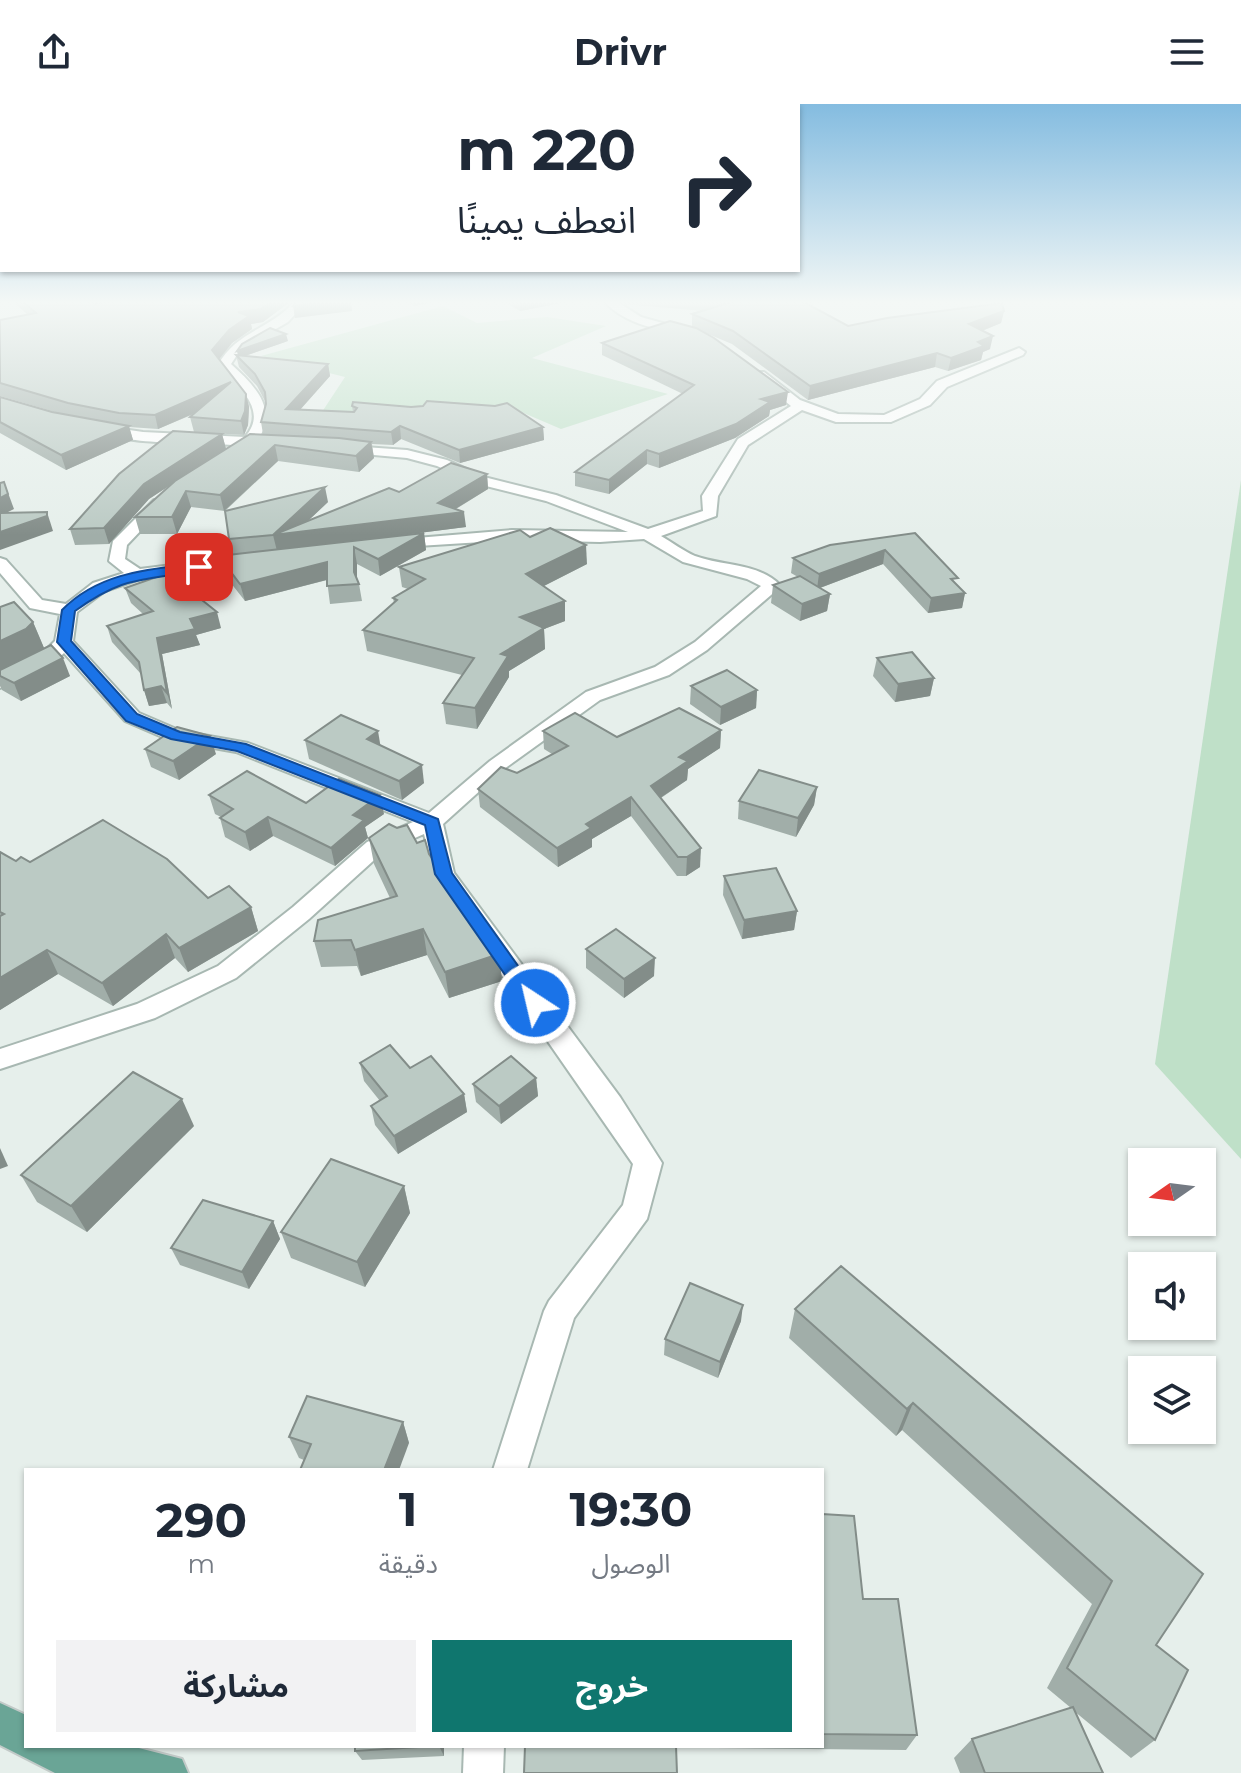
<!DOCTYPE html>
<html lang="ar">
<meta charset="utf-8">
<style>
:root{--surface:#fff;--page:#f2f2f3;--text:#1f2937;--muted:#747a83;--accent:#0f766e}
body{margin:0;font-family:Montserrat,"Noto Sans Arabic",sans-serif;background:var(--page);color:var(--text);direction:rtl;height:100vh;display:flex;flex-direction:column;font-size:30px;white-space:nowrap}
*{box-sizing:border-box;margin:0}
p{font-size:26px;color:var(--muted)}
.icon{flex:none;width:44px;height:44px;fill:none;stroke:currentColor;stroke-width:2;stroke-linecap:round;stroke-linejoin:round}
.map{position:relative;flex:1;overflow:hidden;direction:ltr}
.side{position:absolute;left:24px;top:1364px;width:800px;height:280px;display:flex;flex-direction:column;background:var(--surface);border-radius:0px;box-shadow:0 2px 6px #0004;direction:rtl}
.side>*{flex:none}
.top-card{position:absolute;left:0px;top:0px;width:800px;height:168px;box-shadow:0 2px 6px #0004;direction:rtl;background:#fff;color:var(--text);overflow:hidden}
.needle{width:52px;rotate:256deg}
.tools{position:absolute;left:1128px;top:1044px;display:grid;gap:16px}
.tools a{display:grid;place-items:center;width:88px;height:88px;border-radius:0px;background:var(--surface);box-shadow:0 2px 6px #0004;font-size:40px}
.pin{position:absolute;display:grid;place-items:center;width:68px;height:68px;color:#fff;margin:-34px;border-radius:16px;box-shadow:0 4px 12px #0006}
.me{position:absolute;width:88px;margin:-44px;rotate:325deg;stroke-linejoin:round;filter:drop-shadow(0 0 6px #0008)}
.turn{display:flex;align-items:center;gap:28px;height:168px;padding:0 32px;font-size:36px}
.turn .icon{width:104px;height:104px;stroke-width:2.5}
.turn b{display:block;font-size:56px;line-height:68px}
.eta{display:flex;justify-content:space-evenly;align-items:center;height:136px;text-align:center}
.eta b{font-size:48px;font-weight:700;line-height:56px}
.button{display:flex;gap:16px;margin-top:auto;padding:16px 32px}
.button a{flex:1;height:92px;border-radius:0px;background:var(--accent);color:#fff;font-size:32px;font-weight:700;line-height:92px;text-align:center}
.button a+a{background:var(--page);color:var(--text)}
header{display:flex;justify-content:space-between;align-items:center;height:104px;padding:0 32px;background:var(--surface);font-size:36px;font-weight:700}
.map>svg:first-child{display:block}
</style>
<header><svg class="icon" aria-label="menu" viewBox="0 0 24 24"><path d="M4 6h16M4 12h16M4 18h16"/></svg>Drivr<svg class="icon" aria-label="share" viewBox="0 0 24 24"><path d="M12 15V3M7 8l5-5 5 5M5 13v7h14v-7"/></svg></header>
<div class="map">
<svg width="1241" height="1669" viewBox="0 0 1241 1669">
<rect width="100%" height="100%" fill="#e6efeb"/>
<g fill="#bfe0c8">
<polygon points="443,202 477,219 547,213 606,222 532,254 668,290 561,325 519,307 352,316 318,314 345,273 261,252"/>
<polygon points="1241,376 1241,1055 1155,960"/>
</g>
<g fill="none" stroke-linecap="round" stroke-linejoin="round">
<defs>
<g id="minor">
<path d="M 295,197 L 307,197 L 288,218 L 241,245 L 231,260 C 253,280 278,304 259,334 L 277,336 L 277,342 L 251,342 L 239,349 L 232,345 L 235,341 C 206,340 115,340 95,326 L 102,322 L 143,328 L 245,333 C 270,305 236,281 218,261 C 236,227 270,226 295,197 Z"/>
<path d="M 604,197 L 616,197 L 641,213 L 698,229 L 692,233 C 661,225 626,222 604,197 Z"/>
<path d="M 1019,244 L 1025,248 L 1023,251 L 947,283 L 930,301 L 891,318 L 836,318 L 802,306 L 748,341 L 718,392 L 716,412 L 661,432 C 672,438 683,447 695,452 C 722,462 759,459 780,481 L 778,485 L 707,546 L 669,571 L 600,596 L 504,665 L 443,720 L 454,769 L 620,993 L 662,1059 L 647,1115 L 574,1214 L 527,1366 L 493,1366 L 544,1207 L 549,1197 L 623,1101 L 633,1060 L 435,775 L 424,730 L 383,748 L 309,815 L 236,874 L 155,914 L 0,965 L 0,945 L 137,900 L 218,862 L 293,803 L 367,738 L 413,718 L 236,648 L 169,636 L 125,617 L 64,549 L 50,562 L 0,584 L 0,571 L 38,554 L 55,537 L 60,510 L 30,504 L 0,469 L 0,454 L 6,456 L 42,496 L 66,500 L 93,479 L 124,469 L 109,457 L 113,437 L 154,396 L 164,396 L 164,402 L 127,441 L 125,455 L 140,465 L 252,451 L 260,456 L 252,461 L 140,475 L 105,487 L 77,508 L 73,537 L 139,609 L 181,627 L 248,639 L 429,709 L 490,657 L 586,588 L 655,563 L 695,538 L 761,482 L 747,475 L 683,458 L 644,435 L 600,438 L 512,436 L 386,444 L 386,438 L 392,436 L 512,426 L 628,428 L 546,397 L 474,379 L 437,362 L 407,354 L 341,348 L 336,347 L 336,341 L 407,346 L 447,356 L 484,373 L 556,391 L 648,425 L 703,407 L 702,392 L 738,335 L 791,302 L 756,274 L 756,268 L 764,268 L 800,296 L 838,310 L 884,311 L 920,295 L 937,277 Z"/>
<polygon points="464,1642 504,1642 503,1669 463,1669"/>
</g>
<polygon id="major" points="0,1599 26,1611 26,1642 131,1642 182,1655 188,1669 55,1669 0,1641"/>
</defs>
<use href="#minor" stroke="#a8b8b2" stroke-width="4"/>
<use href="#major" stroke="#c2cac8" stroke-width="4"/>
<use href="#minor" fill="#fff" fill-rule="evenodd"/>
<use href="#major" fill="#6aa596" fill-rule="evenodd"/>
</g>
<g fill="#a1aea9">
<polygon points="12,197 91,197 95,200 102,198 100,197 291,197 263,218 251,220 252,225 232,239 219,255 246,290 249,303 248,321 244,331 194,328 190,313 196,309 158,325 129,323 133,336 66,366 0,329 0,293 62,310 0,292 0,216 28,211"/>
<polygon points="403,197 439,197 414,202"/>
<polygon points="503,197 572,197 520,207"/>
<polygon points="618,197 802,197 848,222 1004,207 1001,219 982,227 990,245 983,248 981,256 948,267 935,263 808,296 732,240 701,227 786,301 770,306 769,312 735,334 659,364 647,360 609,390 575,382 575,368 683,290 602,251 602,239 692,223 692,210 704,207 623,200"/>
<polygon points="288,237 245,252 328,260 330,272 300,306 353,308 352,302 543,323 544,336 460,359 401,335 393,341 372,340 374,354 359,368 278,357 225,407 328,398 308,417 399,388 487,370 488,385 456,405 466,423 363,436 424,429 426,446 380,472 357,460 357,474 359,480 362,497 330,500 327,476 245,497 223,469 219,452 226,451 211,452 207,437 229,435 225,407 191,403 177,430 140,430 135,413 173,379 149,395 109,440 75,441 70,425 222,330 226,345 196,364 263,330 261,318 266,299 257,282 239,263 236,251 238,251 237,247"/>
<polygon points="915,429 957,481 965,489 962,504 928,509 883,460 820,484 830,490 827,507 800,517 771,499 773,481 798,473 791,469 793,454"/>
<polygon points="530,433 587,460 544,482 565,517 544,525 545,545 509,567 509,573 477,625 446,620 443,599 462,571 367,547 363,526 394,499 393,494 408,485 402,483 399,463"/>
<polygon points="125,484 221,524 196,531 200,541 162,550 172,605 167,599 149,602 144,586 141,570 112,538 107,522 143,510 131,499"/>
<polygon points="0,503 33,518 44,544 70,572 21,597 2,586 0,582"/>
<polygon points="877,554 934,574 930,592 895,598 873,572"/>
<polygon points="691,582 757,586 756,604 720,621 690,600"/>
<polygon points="721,626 720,644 688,665 687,676 661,694 700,763 686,772 677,772 631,712 592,735 592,743 558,763 480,703 478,685 517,669 552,650 544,645 543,627 617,633"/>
<polygon points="305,636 380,642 424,679 402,696 309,655"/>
<polygon points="145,645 216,650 179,676 151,663"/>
<polygon points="817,683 814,701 796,733 738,715 739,697"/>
<polygon points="209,691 306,699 384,710 365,723 368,734 335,762 273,732 250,747 225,733 220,714 221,713 215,710"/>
<polygon points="369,734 417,739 429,750 499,850 502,877 449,894 427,851 361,872 357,862 321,863 314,837 390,794 374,760"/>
<polygon points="0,748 16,757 251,803 258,827 188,868 175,854 113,902 58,870 0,906"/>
<polygon points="724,772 797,807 794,826 742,835 723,791"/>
<polygon points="586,845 654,872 624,894 586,864"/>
<polygon points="360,959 410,964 464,990 467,1008 398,1050 375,1021 371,1002 380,997 364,977"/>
<polygon points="536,974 538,992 501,1020 476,998 473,980"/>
<polygon points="194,1022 87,1128 37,1098 21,1071"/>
<polygon points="404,1082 410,1109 365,1183 291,1154 281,1128"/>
<polygon points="273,1117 280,1135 249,1185 180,1161 171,1144"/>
<polygon points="795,1205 1203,1470 1156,1541 1155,1636 1131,1654 1074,1607 1103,1669 960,1669 954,1654 972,1635 1071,1604 1047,1584 1092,1500 902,1326 896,1332 789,1234"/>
<polygon points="741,1217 718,1274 664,1251 665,1235"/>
<polygon points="403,1318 409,1339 304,1356 299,1354 289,1333"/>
<polygon points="822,1410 863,1495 917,1631 906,1646 525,1642 822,1642"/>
<polygon points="355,1642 444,1642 444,1652 362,1656 355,1647"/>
</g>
<g fill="#838d89">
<polygon points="272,197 291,197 263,218 251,220 252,225 232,239 216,259 212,246 238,208"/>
<polygon points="332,197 351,197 352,207 295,214 293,202"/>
<polygon points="413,197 439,197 414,202"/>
<polygon points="520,197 572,197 520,207"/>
<polygon points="1004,207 1001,219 967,233 969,220"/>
<polygon points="286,230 288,237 239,254 237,247"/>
<polygon points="993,232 990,245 983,248 981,256 948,267 951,254 978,238"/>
<polygon points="937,249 935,263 808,296 810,282"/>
<polygon points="328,260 330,272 289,318 286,305"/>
<polygon points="231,278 234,292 158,325 155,311"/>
<polygon points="788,288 786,301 770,306 769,312 735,334 659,364 659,350 761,295"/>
<polygon points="246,290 249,303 248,321 244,331 241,317"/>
<polygon points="129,322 133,336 66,366 61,351"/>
<polygon points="400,322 401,335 393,341 391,328"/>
<polygon points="543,323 544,336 460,359 459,346"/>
<polygon points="222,330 226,345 149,395 109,440 104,424 144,380"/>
<polygon points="371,338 374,354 359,368 356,352"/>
<polygon points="275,341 278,357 224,407 220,391"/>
<polygon points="647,346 647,360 609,390 609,376"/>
<polygon points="487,370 488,385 447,410 464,408 466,423 277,447 273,431 325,383 328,398 296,428 438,399"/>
<polygon points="4,378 14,405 0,412 0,394"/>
<polygon points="186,387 191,403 177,430 172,413"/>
<polygon points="47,408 53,427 0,446 0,428"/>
<polygon points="424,429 426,446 380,472 378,455"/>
<polygon points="586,441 587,460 528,490 526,470"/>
<polygon points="354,443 357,460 357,480 354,468"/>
<polygon points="885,446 883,460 817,485 819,470"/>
<polygon points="327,458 330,475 245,497 240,480"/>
<polygon points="965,489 962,504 928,509 931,494"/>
<polygon points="830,490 827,507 800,517 802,500"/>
<polygon points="565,497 565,517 544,525 545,545 509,567 509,573 477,625 475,604 501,550 520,513"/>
<polygon points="217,508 221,524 196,531 200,541 162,550 172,605 167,589 157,534 190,515"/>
<polygon points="33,518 44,544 0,568 0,537"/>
<polygon points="63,554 70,572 21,597 14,579"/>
<polygon points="934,574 930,592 895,598 898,580"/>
<polygon points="161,582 167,599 149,602 144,586"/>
<polygon points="757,586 756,604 720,621 721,603"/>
<polygon points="721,626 720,644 688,665 687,676 651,700 651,682 679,653"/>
<polygon points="378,627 381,645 367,635"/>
<polygon points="210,632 216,650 179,676 173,657"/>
<polygon points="422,661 424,679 402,696 399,677"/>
<polygon points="817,683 814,701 796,733 798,714"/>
<polygon points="380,691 384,710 365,723 368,734 335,762 331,744 353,711"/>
<polygon points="631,693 631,712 592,735 592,743 558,763 557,744 586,720"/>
<polygon points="268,713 273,732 250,747 245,728"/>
<polygon points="701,744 700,763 686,772 687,753"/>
<polygon points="251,803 258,827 188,868 179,844"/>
<polygon points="797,807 794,826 742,835 744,816"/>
<polygon points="423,825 427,851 361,872 355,846"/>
<polygon points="166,830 175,854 113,902 102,879"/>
<polygon points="47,846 58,870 0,906 0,874"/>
<polygon points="499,850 502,877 449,894 445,868"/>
<polygon points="655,854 654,872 624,894 624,875"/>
<polygon points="536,974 538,992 501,1020 499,1002"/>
<polygon points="464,990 467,1008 398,1050 394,1032"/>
<polygon points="182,995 194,1022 87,1128 71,1102"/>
<polygon points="0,1044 8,1062 0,1065"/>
<polygon points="404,1082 410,1109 365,1183 357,1158"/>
<polygon points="273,1117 280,1135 249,1185 242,1168"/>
<polygon points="743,1201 741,1217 718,1274 720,1258"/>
<polygon points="913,1299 902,1326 896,1332 907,1305"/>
<polygon points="403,1318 409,1339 399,1366 384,1366"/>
<polygon points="439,1642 444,1642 444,1652"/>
</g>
<g fill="#bbcac4" stroke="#838d89" stroke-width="2">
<polygon points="22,197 91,197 95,200 109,197 272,197 261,205 238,208 249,212 229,226 212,246 246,290 245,307 241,317 190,313 231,278 155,311 119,309 68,299 0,279 0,216 36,209"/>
<polygon points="297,197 332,197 293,202"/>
<polygon points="735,197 802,197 848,222 887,214 1002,199 1004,207 969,220 993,232 978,238 984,242 951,254 937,249 810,282 733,227 692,210"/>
<polygon points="670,217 696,224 714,234 788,288 761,295 770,298 736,320 659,350 647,346 609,376 575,368 694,281 602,239"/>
<polygon points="270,224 286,230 237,247 242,240"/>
<polygon points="236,251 328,260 286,305 354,308 357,304 352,302 353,298 411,303 423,302 427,297 495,302 507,299 543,323 459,346 400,322 391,328 261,318 266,300 265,288 255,270"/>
<polygon points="0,293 52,308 129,322 61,351 0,318"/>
<polygon points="173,327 222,330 144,380 104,424 70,425 119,370"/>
<polygon points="250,330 339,334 371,338 356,352 275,341 220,391 186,387 172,413 135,413 175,377"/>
<polygon points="451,359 487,370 438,399 464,408 273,431 389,384 399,388"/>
<polygon points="4,378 8,390 0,394 0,379"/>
<polygon points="325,383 273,431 207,437 229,435 225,407"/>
<polygon points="47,408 47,412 0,428 0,409"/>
<polygon points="550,424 586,441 526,470 565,497 520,513 544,524 501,550 508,552 475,604 443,599 474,554 363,526 397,496 393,494 425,475 399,463 520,426 530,433"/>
<polygon points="424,429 378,455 354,443 354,468 359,480 327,482 327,458 240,480 219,452"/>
<polygon points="915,429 958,474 951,475 965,489 931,494 885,446 819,470 793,454 830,441"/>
<polygon points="168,469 217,508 190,515 195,525 157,534 167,589 161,582 144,586 139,558 107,522 153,507 125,484"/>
<polygon points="800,472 830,490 802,500 773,481"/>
<polygon points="14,498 33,518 26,525 0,537 0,503"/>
<polygon points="51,541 63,554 14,579 0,572 0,566"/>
<polygon points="912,548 934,574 898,580 877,554"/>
<polygon points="727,566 757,586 721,603 691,582"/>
<polygon points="679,604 721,626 679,653 688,657 651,682 701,744 687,753 678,753 631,693 586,720 591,724 557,744 478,685 501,663 517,669 568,642 543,627 575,609 617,633"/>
<polygon points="341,611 378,627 367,635 422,661 399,677 305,636"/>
<polygon points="177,623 210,632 173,657 145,645"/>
<polygon points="759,666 817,683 798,714 739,697"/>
<polygon points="247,667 306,699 339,675 380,691 353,711 364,716 331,744 268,713 245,728 220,714 233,705 209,691"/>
<polygon points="103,716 167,755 208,794 229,782 251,803 179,844 166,830 102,879 47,846 0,874 0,812 4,810 0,808 0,748 16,757 21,753 30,758"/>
<polygon points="389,720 397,724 407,721 417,739 425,736 429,750 499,850 445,868 423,825 355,846 351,836 314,837 318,816 397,792 369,734"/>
<polygon points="776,764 797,807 744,816 724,772"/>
<polygon points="616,825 655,854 624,875 586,845"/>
<polygon points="390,941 410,964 431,952 464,990 394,1032 371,1002 387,992 360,959"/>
<polygon points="511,952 536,974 499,1002 473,980"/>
<polygon points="133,968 182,995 71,1102 21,1071"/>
<polygon points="331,1055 404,1082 357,1158 281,1128"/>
<polygon points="203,1096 273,1117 242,1168 171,1144"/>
<polygon points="841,1162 1203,1470 1156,1541 1188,1566 1155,1636 1067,1564 1112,1477 913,1299 907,1305 795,1205"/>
<polygon points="690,1179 743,1201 720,1258 665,1235"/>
<polygon points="307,1292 403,1318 384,1366 300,1366 311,1340 289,1333"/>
<polygon points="822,1410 854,1412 863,1495 898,1495 917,1631 822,1630"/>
<polygon points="1073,1603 1103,1669 985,1669 972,1635"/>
<polygon points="355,1642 435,1642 355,1647"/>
<polygon points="525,1642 676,1642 677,1669 524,1669"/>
</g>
<linearGradient id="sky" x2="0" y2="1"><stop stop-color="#84bce0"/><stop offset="0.46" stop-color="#f4f8f6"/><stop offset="1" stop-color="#f4f8f6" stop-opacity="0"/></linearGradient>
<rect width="1241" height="431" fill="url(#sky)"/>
<path fill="#1a73e8" stroke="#114b97" stroke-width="2" d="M 199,459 L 204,460 L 204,465 C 145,478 127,469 75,507 L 71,537 L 137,610 L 180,628 L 246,640 L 438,715 L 452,769 L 541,894 L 544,899 L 541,904 L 528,904 L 435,770 L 425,721 L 237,647 L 171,635 L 126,617 L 57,538 L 62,506 C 99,468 150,465 199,459 Z"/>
</svg>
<div class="tools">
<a><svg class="needle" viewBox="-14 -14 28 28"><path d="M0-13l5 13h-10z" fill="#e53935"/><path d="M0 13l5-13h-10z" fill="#747a83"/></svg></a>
<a><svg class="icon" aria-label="sound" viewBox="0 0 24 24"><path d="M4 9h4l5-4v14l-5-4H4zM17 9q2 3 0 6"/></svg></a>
<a><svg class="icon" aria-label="layers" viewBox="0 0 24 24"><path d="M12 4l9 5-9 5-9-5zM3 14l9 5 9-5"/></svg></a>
</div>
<div class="pin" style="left:199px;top:463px;background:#d93025"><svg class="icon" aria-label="arrive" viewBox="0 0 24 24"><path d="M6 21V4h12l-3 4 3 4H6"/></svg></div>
<svg class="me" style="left:535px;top:899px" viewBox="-20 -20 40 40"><circle r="17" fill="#1a73e8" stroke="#fff" stroke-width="3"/><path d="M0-11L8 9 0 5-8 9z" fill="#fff"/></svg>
<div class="top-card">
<div class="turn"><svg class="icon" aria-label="right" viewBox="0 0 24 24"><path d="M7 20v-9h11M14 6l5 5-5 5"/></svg><div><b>220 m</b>انعطف يمينًا</div></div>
</div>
<section class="side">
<div class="eta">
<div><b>19:30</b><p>الوصول</p></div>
<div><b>1</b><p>دقيقة</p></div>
<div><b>290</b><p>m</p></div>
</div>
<div class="button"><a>خروج</a><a>مشاركة</a></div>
</section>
</div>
